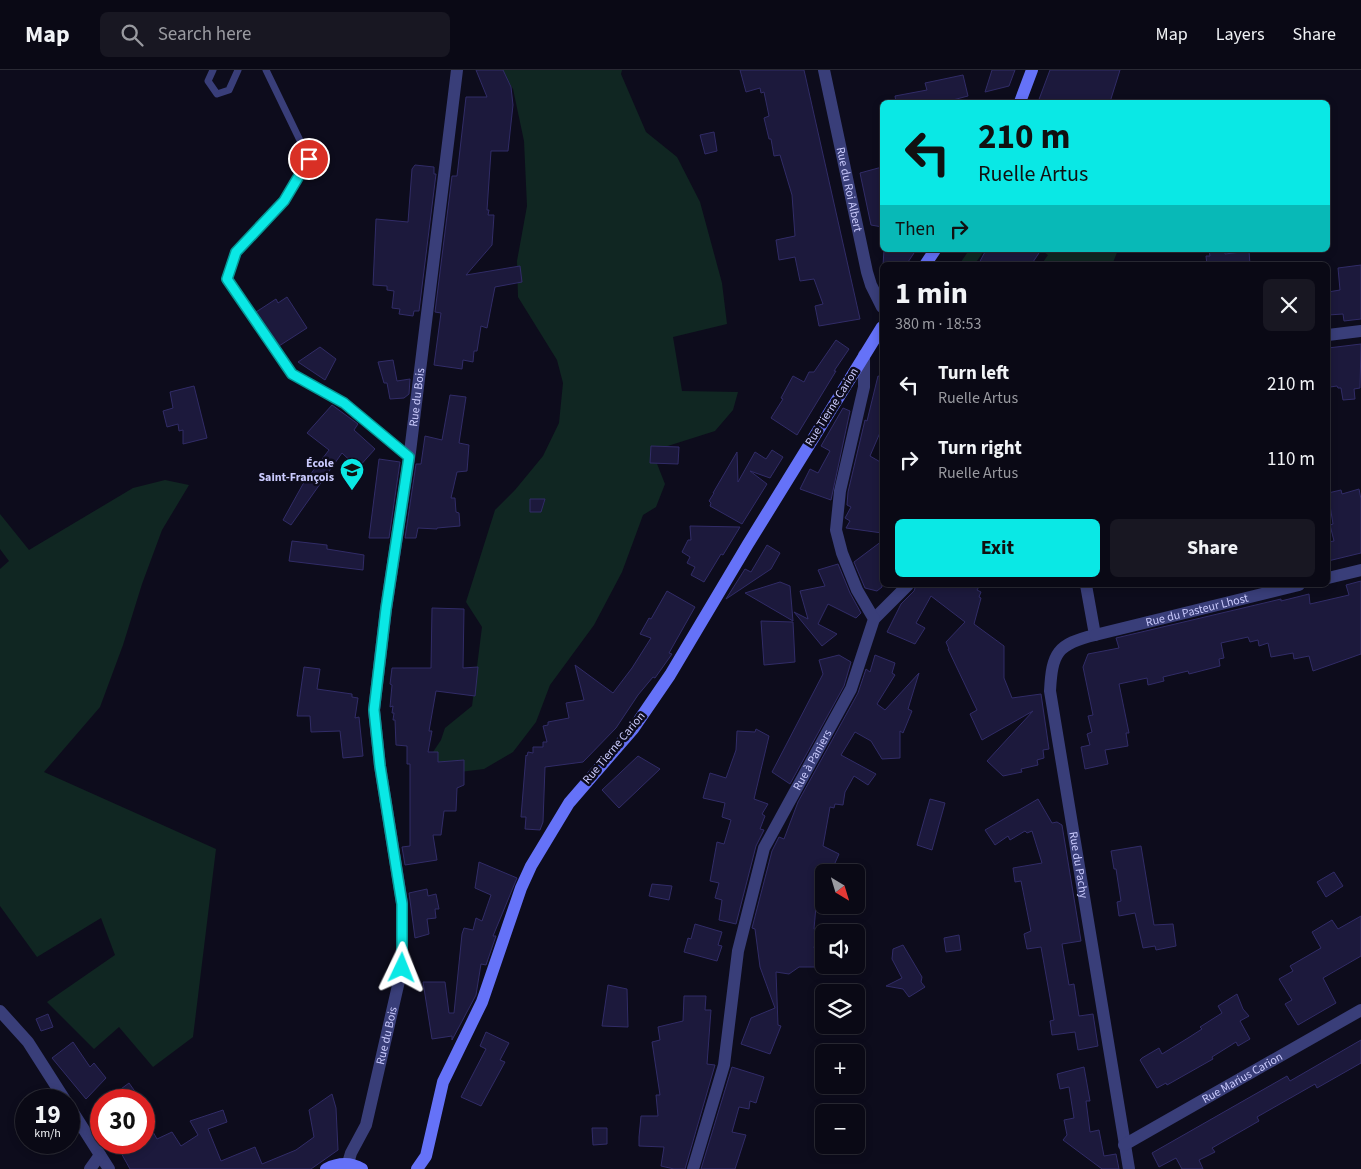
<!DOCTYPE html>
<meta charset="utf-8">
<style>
:root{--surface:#0a0915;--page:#181722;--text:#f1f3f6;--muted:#999aa0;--line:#2a2a34;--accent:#0ae8e5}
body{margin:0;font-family:"Source Sans 3",sans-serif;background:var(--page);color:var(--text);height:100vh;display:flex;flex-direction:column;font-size:19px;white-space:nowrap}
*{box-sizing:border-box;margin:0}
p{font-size:16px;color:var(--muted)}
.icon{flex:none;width:28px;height:28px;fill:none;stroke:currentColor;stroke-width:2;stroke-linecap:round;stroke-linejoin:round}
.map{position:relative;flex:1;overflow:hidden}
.panel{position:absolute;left:880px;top:192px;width:450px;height:325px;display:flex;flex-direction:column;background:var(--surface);border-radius:8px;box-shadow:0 2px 8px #0003,0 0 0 1px var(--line)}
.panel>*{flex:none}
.hud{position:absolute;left:880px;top:30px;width:450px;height:152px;border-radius:8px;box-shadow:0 2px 8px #0003,0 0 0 1px var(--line);background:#0ae8e5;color:#111;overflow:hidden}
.needle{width:32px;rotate:142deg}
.controls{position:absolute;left:815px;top:794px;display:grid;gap:10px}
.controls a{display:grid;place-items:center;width:50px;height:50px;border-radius:8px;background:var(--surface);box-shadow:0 2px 8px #0003,0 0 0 1px var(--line);font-size:25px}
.speed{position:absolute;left:15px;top:1019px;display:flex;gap:10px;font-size:25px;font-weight:700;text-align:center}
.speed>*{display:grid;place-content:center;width:65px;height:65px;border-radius:50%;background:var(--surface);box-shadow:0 2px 8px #0003,0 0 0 1px var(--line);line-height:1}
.speed small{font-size:12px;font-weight:400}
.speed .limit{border:8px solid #d22;background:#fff;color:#111}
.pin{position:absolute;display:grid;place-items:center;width:42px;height:42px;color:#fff;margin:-21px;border:2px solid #fff;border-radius:50%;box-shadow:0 1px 5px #0007}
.me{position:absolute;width:55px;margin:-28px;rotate:2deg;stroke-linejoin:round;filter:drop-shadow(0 0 4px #0008)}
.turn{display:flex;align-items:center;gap:18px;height:105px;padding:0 15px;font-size:22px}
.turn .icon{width:65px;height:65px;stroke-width:2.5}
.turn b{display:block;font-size:35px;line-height:42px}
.then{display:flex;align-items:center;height:48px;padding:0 15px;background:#0003;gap:10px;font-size:19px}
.round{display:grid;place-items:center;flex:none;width:52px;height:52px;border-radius:8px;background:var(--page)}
.headline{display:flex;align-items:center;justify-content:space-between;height:85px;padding:0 15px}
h1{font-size:30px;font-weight:700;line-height:38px}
.button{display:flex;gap:10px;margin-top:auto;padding:10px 15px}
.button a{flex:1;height:58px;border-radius:8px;background:var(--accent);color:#111;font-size:20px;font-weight:700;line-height:58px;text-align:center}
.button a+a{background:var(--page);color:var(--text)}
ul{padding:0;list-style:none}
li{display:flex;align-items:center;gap:15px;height:75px;padding:0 15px}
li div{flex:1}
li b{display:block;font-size:19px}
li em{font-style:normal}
header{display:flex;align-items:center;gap:30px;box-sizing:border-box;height:70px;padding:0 25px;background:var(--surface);border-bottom:1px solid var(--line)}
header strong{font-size:24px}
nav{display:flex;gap:28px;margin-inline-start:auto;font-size:18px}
.search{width:350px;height:45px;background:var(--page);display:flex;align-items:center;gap:12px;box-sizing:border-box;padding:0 18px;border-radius:8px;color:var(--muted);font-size:19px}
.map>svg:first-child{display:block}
</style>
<header>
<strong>Map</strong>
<div class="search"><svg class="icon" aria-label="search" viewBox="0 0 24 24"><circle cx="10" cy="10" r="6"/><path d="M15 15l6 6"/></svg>Search here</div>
<nav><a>Map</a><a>Layers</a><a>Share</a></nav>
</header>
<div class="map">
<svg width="1361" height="1099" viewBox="0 0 1361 1099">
<rect width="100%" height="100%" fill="#0d0c1c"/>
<g fill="#102622">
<polygon points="501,0 622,0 621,4 646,62 677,87 700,132 722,213 727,254 673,267 682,321 738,322 733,340 715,361 652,381 665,414 656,437 643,445 622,502 594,555 550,615 536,652 513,682 484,699 452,703 427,691 441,670 445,658 472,636 482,557 466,532 495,440 515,420 543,386 559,353 563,313 557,290 518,227 517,191 527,136 524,71 513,19"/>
<polygon points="969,180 1000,180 995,188 984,181 974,195 959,195"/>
<polygon points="1041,180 1118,180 1112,195 1041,195 1048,185"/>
<polygon points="165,410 189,415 162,460 142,514 123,575 100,637 44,702 216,779 193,967 153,997 119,957 94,979 47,932 115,885 101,848 37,887 0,836 0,499 9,491 0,479 0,444 29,480 133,418"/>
</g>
<g fill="#1c193c" stroke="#312c67">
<polygon points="476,0 503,0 511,17 513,35 508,81 491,81 487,140 489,140 488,145 494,145 492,175 466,205 520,196 522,212 495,217 487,258 481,256 477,281 474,281 473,292 463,290 462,299 434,295 441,243 435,242 452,106 457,106 466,27 487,27"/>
<polygon points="740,0 804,0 860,249 819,256 815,236 823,234 814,209 800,211 795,187 779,190 776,170 795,166 792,125 780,85 774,86 771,69 769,69 764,48 769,46 764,22 761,23 760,18 746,22"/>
<polygon points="992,0 1015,0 1009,16 985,22"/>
<polygon points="1050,0 1120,0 1110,32 1038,32"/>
<polygon points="963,5 968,26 949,31 950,32 896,32 895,26 927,20 925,13"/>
<polygon points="714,62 717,81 705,84 700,65"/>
<polygon points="415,95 434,97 434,104 436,104 419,241 414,241 413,246 399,244 400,239 392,238 394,221 387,220 387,216 373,215 376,149 408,152 412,99"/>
<polygon points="882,97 882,157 871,155 860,103"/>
<polygon points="884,180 916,180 906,195 883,195"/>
<polygon points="986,180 1041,180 1031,195 978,195"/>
<polygon points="1209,180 1225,180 1225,184 1249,181 1250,195 1207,195 1206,186 1210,186"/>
<polygon points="1361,195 1361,249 1344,251 1343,244 1328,245 1328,222 1340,220 1338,198"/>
<polygon points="287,227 307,258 279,276 256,242 276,229 278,233"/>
<polygon points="836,270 849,279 834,301 836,301 797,365 771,348 783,329 781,328 793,306 804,312 809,302 814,302"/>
<polygon points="1361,274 1360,318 1354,319 1355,329 1343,330 1341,318 1338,318 1337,316 1330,317 1329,314 1328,315 1328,278"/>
<polygon points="320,277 336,289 325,310 298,292"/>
<polygon points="393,290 397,311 410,309 409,324 404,328 390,329 387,313 384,313 378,292"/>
<polygon points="878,306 882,307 882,358 870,386 882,393 882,463 846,458 850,451 845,448 851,437 847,435 848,422 865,350 867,351"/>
<polygon points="194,316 207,368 183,374 183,360 179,361 178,354 167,357 163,341 173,338 170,322"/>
<polygon points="450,325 466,327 459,373 469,375 467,401 457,402 451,428 455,428 456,442 459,443 460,456 437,458 437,459 418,458 416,468 405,468 416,394 421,394 425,366 442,370"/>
<polygon points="332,335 358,354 354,360 375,379 358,398 342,383 291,455 283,450 303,414 329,380 307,363"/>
<polygon points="843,338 850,341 831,430 800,419 810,399 818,403 830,381 821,376"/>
<polygon points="651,376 679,377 678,394 650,393"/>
<polygon points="772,380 783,387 770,408 750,401 767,414 742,454 710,436 711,433 709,431 714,423 713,423 737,382 738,412 755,382 766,389"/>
<polygon points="379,389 400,392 389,468 369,468"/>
<polygon points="1359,419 1361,429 1361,483 1328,491 1328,472 1334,471 1330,455 1333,454 1328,423 1341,420 1342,424"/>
<polygon points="530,429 545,429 541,442 530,442"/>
<polygon points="690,456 740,457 723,485 721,484 704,512 691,505 695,497 687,493 690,487 682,482 688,470 691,470"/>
<polygon points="292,471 327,475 327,479 364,485 363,500 289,491"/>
<polygon points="882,471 882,517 877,521 865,518 854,492"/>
<polygon points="767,475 780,483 771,499 726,529 745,499 751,502"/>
<polygon points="838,494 850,523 861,543 856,548 828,534 818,554 837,564 822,576 794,542 808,549 800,521 825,516 818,500"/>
<polygon points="1361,511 1361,584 1313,601 1309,586 1294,589 1293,583 1271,587 1268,573 1259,576 1258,570 1250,572 1248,567 1221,573 1224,588 1219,589 1220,596 1189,604 1188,601 1163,607 1164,611 1148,615 1147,608 1119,614 1129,663 1126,663 1128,676 1105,680 1108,694 1085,699 1081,677 1090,675 1087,664 1092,662 1088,646 1093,645 1083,597 1088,584 1119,578 1116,568 1281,529 1281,531 1309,524 1310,534 1349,525 1346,515"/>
<polygon points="780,512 790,516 793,551 745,523"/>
<polygon points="916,515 980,515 977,520 981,522 979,527 981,528 974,554 1004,576 1004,608 1012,628 1041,624 1049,679 1043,680 1044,688 1037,690 1038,695 1021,699 1022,702 1003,706 987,691 1033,641 982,670 970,644 977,640 948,579 949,579 946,572 965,552 931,526 916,553 925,558 915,574 887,562 901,534 914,521"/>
<polygon points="667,521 695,537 669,583 672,584 655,608 653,607 638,625 616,658 583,692 545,697 543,752 540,760 525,759 526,747 521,747 526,685 527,686 528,682 533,683 533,677 543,677 543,672 547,672 543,656 548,655 548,652 569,648 566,633 584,630 575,595 613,623 632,598 651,568 640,564 649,548 651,549"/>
<polygon points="432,538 464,539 463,598 478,597 475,626 436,621 429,661 432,661 428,682 438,682 438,692 464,690 464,715 457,718 456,741 444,741 441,765 433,765 437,790 405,795 402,777 410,776 410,694 407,694 407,676 396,675 395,650 393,650 394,643 392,643 393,636 390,637 392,615 390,614 392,598 431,598"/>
<polygon points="761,551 793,552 795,592 764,595"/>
<polygon points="839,585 851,592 844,616 790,714 772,702 823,604 819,590"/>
<polygon points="875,585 895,593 892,603 895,605 877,634 885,640 919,603 908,639 912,641 903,663 900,661 900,688 882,689 871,671 855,662 841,685 876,704 868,715 854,706 845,722 843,735 835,734 834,738 830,737 823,776 839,784 831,802 824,802 824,836 816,836 814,859 818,860 814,878 820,878 818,886 815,897 799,897 789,904 776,902 778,955 781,956 770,984 741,974 751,948 775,938 760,897 755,859 752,858 772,781 779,767 784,769 798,732 858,623 866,599 870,602"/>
<polygon points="304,597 320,599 317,619 352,624 352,627 358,628 355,648 359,647 363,686 343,688 340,661 311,662 310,646 297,646"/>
<polygon points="756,659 769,666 754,729 768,734 762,744 765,746 760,759 764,760 756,776 736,854 719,850 722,830 715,828 719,813 710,811 717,772 724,774 731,750 722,747 725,733 703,728 710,703 726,708 736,680 737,661 755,662"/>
<polygon points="638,686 660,699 619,738 602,720"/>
<polygon points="930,729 945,733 932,780 917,775"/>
<polygon points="1038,729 1052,753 1057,752 1062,755 1081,871 1062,874 1069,915 1074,914 1079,946 1093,944 1098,976 1078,980 1075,962 1052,965 1050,951 1054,950 1041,877 1027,879 1024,864 1031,861 1021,811 1015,812 1013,798 1042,793 1032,761 1027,763 1025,761 1010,770 1008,766 995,775 985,760"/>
<polygon points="1141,776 1154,855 1173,854 1176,876 1156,880 1155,876 1143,878 1135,843 1119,846 1117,832 1121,831 1116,799 1114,799 1111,781"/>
<polygon points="479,792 517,808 493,866 496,866 486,895 481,894 476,925 452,970 452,966 432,969 423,912 445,912 449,943 454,943 462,864 464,858 473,860 476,848 482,851 491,825 475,818"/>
<polygon points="1334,802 1343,816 1326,827 1317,812"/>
<polygon points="652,814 672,816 669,830 649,826"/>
<polygon points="427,819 428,826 436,824 439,839 435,839 436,848 427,849 429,864 415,868 409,823"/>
<polygon points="1361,846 1361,886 1323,908 1336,933 1298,955 1285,934 1292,930 1279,909 1293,901 1290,896 1321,878 1312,862 1332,850 1338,859"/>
<polygon points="695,854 722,862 718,875 722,876 717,891 684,882 688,868 691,869"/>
<polygon points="959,865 961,880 946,882 944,868"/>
<polygon points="903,875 922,907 921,912 925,917 909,927 903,919 886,916 902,908 892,889 893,879"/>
<polygon points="608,915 627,919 628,957 602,956"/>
<polygon points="1237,924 1243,939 1249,946 1240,951 1250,969 1238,976 1236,972 1212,987 1213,989 1167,1015 1166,1013 1157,1018 1140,990 1142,988 1159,978 1162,984 1188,968 1202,959 1200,957 1222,943 1218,936"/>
<polygon points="684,926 706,926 705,940 711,940 707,994 715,995 685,1099 674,1099 661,1096 664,1077 639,1076 639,1067 641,1046 658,1046 656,1025 660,1025 652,972 660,970 658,957 683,951"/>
<polygon points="48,944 53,957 41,961 36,949"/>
<polygon points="486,962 509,973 500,990 505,992 481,1036 461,1027 486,979 480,976"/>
<polygon points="1361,970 1361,993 1317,1018 1315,1014 1257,1047 1259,1051 1212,1078 1215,1082 1199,1090 1203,1099 1182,1099 1176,1088 1159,1097 1152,1083 1287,1006 1290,1011"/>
<polygon points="73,972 90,997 94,993 106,1008 86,1029 52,988"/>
<polygon points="732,997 764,1007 756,1033 750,1031 749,1039 739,1037 732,1062 746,1065 735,1099 701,1099"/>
<polygon points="1084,997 1090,1031 1086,1031 1090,1062 1099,1060 1104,1086 1116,1084 1119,1099 1102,1099 1063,1070 1067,1065 1064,1050 1074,1048 1069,1017 1060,1019 1057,1004"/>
<polygon points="129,1013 141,1030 106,1030"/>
<polygon points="332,1024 336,1038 338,1080 311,1099 130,1099 115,1072 144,1072 144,1046 157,1069 172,1062 181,1076 198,1065 190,1051 223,1040 227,1052 208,1059 221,1091 255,1077 262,1094 296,1080 314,1067 309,1040"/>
<polygon points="592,1058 607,1058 607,1074 593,1075"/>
</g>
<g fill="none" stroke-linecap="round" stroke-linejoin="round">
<g stroke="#393e79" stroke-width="7">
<polyline points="213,0 208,11 217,24 229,20 238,0"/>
<polyline points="266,0 309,89 284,131 236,182 227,209 292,304 344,333 409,387"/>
</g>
<g stroke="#393e79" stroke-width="12">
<path id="s1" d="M 824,0 L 867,202 L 871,215 L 882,237"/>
<polyline points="1328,265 1361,261"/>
<polyline points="1328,508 1361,500"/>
<path id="s2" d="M 1086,515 L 1095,565 C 1057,574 1052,583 1050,621 L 1129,1099"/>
<polyline points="874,549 908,515"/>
<path id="s3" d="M 1095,565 L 1299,515"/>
<polyline points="0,941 28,972 65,1030"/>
<polyline points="69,1036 109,1099"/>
<path id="s4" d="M 1124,1075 L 1361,940"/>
<path id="s5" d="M 348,1093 L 351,1083 L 366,1055 L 402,898 L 402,833 L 380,696 L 374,640 L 386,539 L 410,382 L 457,0"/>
<polyline points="90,1099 100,1085"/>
<path id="s6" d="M 693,1099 L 724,995 L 738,881 L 764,778 L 851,619 L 874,549 L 857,520 L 842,483 L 836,460 L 840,421 L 864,317 L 864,285"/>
</g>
<g stroke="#6572f8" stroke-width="12">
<polyline points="1020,32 1032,0"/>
<polyline points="925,195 935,180"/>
<path d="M 326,1099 C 338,1093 350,1092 362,1099"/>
<polyline points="417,1099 426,1086 443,1012 482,932 521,818 531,796 569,733 633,659 670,605 748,474 882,257"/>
</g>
</g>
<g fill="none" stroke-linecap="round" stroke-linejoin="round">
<defs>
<polyline id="route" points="309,89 284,131 236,182 227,209 292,304 344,333 409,387 386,539 374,640 380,696 402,834 402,898"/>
</defs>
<use href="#route" stroke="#069795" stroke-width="12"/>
<use href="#route" stroke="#0ae8e5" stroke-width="9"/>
</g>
<defs>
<symbol id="school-pin" viewBox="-11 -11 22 30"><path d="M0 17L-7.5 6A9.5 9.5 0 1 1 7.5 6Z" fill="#0ae8e5" stroke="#0d0c1c"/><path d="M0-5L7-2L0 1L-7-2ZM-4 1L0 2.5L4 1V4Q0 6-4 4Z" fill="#111"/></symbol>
</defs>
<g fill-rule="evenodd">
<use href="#school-pin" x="338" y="386" width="28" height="38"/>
</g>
<g text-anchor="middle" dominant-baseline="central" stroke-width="5" stroke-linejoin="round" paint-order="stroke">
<g font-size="12" fill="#cacafd" stroke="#0d0c1c">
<text stroke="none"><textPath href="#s1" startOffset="122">Rue du Roi Albert</textPath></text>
<text stroke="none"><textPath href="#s5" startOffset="779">Rue du Bois</textPath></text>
<text transform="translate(832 337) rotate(-58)">Rue Tierne Carion</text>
<text stroke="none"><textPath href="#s3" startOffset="105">Rue du Pasteur Lhost</textPath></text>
<text transform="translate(614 678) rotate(-50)">Rue Tierne Carion</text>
<text stroke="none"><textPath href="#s6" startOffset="430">Rue à Paniers</textPath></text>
<text stroke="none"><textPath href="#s2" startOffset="308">Rue du Pachy</textPath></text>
<text stroke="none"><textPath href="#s5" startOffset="134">Rue du Bois</textPath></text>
<text stroke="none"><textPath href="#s4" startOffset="136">Rue Marius Carion</textPath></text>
</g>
<g font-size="12" font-weight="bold" fill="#cacafd" stroke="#0d0c1c" text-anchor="end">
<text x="334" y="393">École<tspan x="334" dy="14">Saint-François</tspan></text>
</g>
</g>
</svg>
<div class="controls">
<a><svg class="needle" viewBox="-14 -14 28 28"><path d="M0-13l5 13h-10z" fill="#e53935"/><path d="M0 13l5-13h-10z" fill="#999aa0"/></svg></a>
<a><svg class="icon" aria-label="sound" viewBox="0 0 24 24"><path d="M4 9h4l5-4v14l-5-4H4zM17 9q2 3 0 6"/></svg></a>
<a><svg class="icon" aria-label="layers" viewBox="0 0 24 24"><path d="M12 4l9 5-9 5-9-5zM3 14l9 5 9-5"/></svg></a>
<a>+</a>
<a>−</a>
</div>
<div class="speed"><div>19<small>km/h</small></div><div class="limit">30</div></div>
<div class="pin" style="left:309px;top:89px;background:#d93025"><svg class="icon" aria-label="arrive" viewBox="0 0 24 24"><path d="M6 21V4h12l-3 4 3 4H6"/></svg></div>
<svg class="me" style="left:402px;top:898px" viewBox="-20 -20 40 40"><path d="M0-17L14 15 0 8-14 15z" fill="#0ae8e5" stroke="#fff" stroke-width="4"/></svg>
<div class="hud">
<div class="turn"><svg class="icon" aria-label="left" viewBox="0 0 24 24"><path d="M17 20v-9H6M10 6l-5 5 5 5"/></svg><div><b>210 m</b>Ruelle Artus</div></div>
<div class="then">Then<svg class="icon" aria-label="right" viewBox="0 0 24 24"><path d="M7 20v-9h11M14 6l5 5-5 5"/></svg></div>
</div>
<section class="panel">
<div class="headline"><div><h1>1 min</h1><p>380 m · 18:53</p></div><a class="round"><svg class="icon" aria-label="close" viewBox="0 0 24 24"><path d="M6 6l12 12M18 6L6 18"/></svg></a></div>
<ul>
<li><svg class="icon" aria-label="left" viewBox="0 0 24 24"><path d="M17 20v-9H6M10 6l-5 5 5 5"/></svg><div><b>Turn left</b><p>Ruelle Artus</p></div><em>210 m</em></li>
<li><svg class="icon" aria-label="right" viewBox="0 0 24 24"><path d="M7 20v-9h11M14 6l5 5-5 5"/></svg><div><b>Turn right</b><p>Ruelle Artus</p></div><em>110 m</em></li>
</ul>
<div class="button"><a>Exit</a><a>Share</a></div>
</section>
</div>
